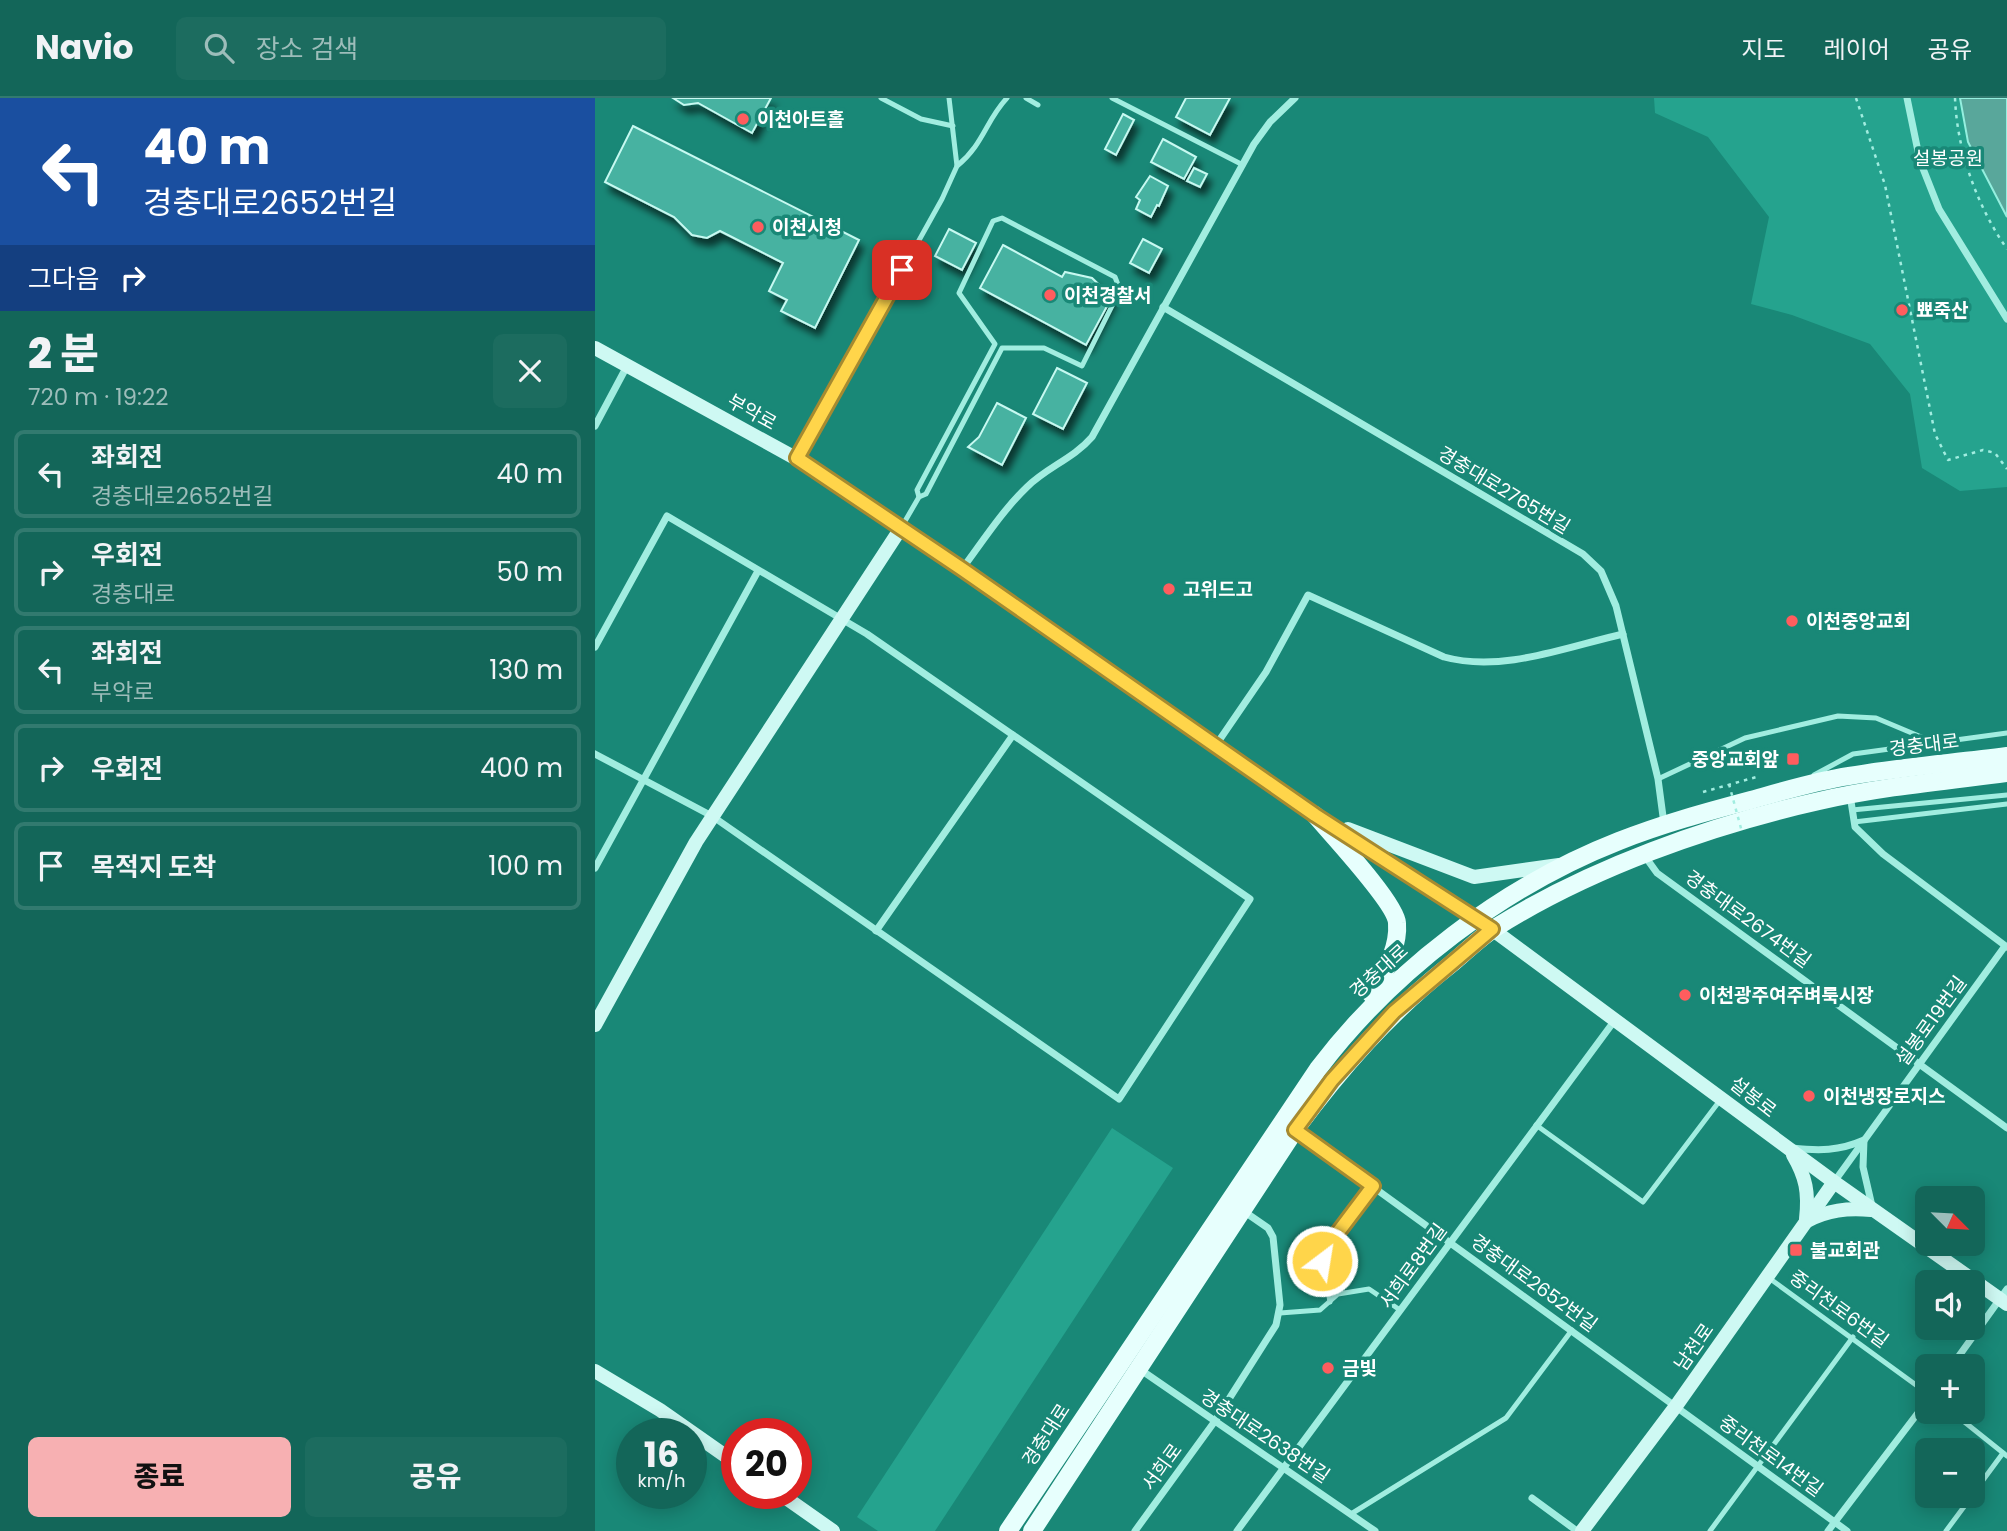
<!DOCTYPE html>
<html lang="ko">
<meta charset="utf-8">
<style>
:root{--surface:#136659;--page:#1c6c5f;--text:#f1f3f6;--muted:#9dbdba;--line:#327a6f;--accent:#f7b0b2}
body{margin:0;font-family:Poppins,"Noto Sans KR",sans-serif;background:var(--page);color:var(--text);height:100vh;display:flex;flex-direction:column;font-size:26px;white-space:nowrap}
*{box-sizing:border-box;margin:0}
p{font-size:23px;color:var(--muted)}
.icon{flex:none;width:38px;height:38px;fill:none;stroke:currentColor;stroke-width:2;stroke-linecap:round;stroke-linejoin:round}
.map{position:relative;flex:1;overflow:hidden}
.panel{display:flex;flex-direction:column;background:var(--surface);width:595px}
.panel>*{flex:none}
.banner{background:#1a4fa0;color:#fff;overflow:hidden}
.needle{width:46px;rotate:114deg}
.controls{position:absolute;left:1320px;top:1088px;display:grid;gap:14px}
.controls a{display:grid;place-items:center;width:70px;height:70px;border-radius:10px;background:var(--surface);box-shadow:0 4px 18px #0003;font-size:35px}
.speed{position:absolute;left:21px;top:1320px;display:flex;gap:14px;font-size:35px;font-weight:700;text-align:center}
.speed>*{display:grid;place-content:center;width:91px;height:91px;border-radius:50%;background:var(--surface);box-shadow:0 4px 18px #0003;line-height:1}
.speed small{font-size:18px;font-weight:400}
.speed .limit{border:10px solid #d22;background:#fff;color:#111}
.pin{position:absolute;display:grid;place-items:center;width:60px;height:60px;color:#fff;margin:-30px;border-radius:14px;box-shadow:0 4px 10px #0006}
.me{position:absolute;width:77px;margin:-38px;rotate:31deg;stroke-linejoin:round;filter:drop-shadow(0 0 5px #0008)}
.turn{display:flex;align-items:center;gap:24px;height:147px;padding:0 28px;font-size:32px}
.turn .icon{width:91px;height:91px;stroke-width:2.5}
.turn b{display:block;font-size:49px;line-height:60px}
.then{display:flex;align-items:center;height:66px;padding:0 28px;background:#0003;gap:14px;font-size:26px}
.round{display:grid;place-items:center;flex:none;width:74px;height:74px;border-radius:10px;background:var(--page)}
.overview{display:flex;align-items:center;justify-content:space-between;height:119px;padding:0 28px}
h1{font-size:42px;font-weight:800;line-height:52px}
.action{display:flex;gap:14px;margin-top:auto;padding:14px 28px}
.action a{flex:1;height:80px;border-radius:10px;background:var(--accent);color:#111;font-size:28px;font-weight:800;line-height:80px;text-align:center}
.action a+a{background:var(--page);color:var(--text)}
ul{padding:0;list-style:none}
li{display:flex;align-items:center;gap:21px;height:88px;margin:0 14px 10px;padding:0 14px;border:4px solid var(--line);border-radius:10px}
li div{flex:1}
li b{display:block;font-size:26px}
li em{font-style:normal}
header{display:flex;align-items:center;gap:42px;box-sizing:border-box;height:98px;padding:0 35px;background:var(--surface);border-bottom:2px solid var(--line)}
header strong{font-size:33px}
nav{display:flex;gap:38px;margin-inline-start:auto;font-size:24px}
.search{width:490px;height:63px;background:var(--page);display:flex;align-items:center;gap:18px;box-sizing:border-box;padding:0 24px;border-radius:10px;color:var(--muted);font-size:26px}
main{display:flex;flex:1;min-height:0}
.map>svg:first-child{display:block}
</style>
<header>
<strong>Navio</strong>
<div class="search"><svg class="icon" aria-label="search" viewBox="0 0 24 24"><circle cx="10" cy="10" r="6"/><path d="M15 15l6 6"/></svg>장소 검색</div>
<nav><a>지도</a><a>레이어</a><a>공유</a></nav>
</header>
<main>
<section class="panel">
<div class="banner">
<div class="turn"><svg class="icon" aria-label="left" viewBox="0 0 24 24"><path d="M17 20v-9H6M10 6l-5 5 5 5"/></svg><div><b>40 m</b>경충대로2652번길</div></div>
<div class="then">그다음<svg class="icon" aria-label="right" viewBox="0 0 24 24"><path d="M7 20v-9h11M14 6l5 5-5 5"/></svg></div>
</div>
<div class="overview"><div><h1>2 분</h1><p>720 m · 19:22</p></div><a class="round"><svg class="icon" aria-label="close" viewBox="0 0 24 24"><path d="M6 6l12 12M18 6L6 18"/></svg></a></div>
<ul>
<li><svg class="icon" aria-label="left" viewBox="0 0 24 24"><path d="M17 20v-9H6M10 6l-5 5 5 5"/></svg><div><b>좌회전</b><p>경충대로2652번길</p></div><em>40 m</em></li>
<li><svg class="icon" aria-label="right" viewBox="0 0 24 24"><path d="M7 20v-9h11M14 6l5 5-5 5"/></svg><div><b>우회전</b><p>경충대로</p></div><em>50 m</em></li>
<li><svg class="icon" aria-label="left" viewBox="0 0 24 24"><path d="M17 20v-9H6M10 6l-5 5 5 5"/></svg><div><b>좌회전</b><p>부악로</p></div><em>130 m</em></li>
<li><svg class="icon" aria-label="right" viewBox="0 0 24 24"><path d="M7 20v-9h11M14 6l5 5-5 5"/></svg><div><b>우회전</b></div><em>400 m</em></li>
<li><svg class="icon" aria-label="arrive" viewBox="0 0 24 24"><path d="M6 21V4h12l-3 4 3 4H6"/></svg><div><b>목적지 도착</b></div><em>100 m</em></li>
</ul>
<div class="action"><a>종료</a><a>공유</a></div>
</section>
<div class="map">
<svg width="1412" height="1433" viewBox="0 0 1412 1433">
<defs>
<filter id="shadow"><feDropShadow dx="4.5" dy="8" stdDeviation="3.5" flood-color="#0009"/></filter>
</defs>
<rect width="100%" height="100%" fill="#198877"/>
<g fill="#25a38e">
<polygon points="1059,0 1412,0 1412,389 1365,393 1327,370 1315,296 1275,246 1197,217 1156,206 1174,119 1113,39 1060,15"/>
<polygon points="517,1030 578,1070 340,1433 283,1433 262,1419"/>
</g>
<polygon fill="#59a79b" stroke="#94efdf" stroke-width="2" points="1365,0 1412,0 1412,119 1373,44"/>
<g fill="#46b2a1" stroke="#c7f9f1" stroke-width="2" filter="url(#shadow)">
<polygon points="78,0 176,0 157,35 103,5 89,7"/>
<polygon points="591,0 635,0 615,37 581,19"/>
<polygon points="528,16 539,22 521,57 510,51"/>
<polygon points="38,28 264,142 220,230 186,213 192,202 174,193 188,165 125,133 112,140 97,137 79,119 10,84"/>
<polygon points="568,41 601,59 589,81 556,64"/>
<polygon points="599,70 612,76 605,89 592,83"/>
<polygon points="555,78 573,88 564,108 562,107 556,119 541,111 545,102 541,99"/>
<polygon points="354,131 381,145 367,172 340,158"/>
<polygon points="548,141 567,151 554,175 535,165"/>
<polygon points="408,147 467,179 470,174 497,180 517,199 491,247 385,190"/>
<polygon points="462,270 492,285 468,331 438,316"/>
<polygon points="402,305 431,320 407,367 373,349 384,339"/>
</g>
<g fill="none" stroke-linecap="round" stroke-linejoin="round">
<g stroke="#a1ede0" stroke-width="2.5" stroke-dasharray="3.5 5" stroke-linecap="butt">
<polyline points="1261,0 1290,87 1340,336 1353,362 1388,352 1400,355 1412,371"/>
<path d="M 1360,0 C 1362,53 1382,108 1412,151"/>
<polyline points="1108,694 1165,678"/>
</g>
<g stroke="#a1ede0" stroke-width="5">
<polyline points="286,0 326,21 358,28"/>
<polyline points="431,0 443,7"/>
<polyline points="517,0 648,67"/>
<path d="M 362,68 C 389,46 391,22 412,0"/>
<polygon points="407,120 520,179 525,192 487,268 449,250 407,250 331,396 324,399 322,392 400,246 364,195 398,123"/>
<polyline points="204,358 347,101 362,68 354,0"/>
<polyline points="306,430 324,399"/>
<polyline points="1219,677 1258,656 1412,635"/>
<polyline points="1063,681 1150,640 1243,618 1281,620 1343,646"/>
<polyline points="1257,712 1412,697"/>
<polyline points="1259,724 1412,706"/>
<polyline points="941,1027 1048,1104 1126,1001"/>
<polyline points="1174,1180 1332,1295"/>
<polyline points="735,1204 727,1158 777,1088"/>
<polyline points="685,1215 725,1212 743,1196 774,1191 805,1212"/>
<polyline points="1357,1314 1412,1358"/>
<polyline points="1377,1397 1408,1355"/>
<polyline points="756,1416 911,1320 977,1232"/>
<polyline points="1115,1433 1258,1239"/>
<polyline points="1351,1433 1377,1398"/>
</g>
<g stroke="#a1ede0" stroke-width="7">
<polyline points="1312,0 1325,63 1344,111 1412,221"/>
<polyline points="568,209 988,456 1006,473 1021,508 1063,681 1069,726"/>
<polyline points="0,328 32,268"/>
<path d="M 367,471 C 388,443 407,413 432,389 C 452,369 478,361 497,339 L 659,46 L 675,24 L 700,0"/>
<polyline points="0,549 72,418 272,536 655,801 524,1001 117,718 0,656"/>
<path d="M 621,647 L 671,574 L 713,497 L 849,559 C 907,575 971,549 1028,536"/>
<polyline points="1255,697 1260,729 1288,756 1412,849"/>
<polyline points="1049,757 1062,775 1412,1030"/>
<polyline points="0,770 163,473"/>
<polyline points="281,833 418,637"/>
<polyline points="701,1033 1252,1433"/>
<path d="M 1197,1050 C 1224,1053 1244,1053 1269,1042 L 1268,1069 L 1277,1108"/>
<polyline points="1239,1084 1410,848"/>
<polyline points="1356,1269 1412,1191"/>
<polyline points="543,1270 780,1433"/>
<polyline points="937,1400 982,1433"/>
<polyline points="540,1433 620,1323 681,1227 685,1207 678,1139 673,1130 647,1112"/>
<polyline points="642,1433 1020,922"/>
<polyline points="1233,1433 1332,1303"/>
</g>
<g stroke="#cef9f3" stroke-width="14">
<polyline points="0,250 202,361 367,471 720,717 882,820 1239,1084 1412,1206"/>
<polyline points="753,731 879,779 964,767"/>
<polyline points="0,927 101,744 306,430"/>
<path d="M 1198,1057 C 1211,1079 1214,1095 1211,1121"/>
<path d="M 1212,1123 C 1233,1112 1252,1110 1276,1112"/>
<polyline points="0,1273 65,1312 142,1366"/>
<polyline points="184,1395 238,1433"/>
<polyline points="987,1433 1081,1308 1239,1084"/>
</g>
<g stroke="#e7fffd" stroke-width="18">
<path d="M 720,717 C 736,736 801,805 802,825 C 804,850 789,877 776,896"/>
<path d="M 413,1433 L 723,971 C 797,873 909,788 1024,743 C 1067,726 1111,714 1156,702 C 1188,693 1221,683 1254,678 C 1306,669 1359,665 1412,658"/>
<path d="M 437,1433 L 700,1032 C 746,970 794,915 855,867 C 870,855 884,840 900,830 C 993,771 1116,727 1224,703 C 1285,689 1349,683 1412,675"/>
</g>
<polyline stroke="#a1ede0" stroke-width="2.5" stroke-dasharray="3.5 5" stroke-linecap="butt" points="1134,686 1147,734"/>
</g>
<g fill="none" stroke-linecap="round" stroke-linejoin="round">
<defs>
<polyline id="route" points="307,172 202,360 367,471 720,717 897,831 799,914 737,982 700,1032 778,1088 729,1153 727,1163"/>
</defs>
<use href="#route" stroke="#a68a30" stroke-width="18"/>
<use href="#route" stroke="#ffd54a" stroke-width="12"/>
</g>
<g fill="#ff5d5e" stroke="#198877" stroke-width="2.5">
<circle cx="148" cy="21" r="7"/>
<circle cx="163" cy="129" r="7"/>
<circle cx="455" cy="197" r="7"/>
<circle cx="1307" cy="212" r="7"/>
<circle cx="574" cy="491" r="7"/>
<circle cx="1197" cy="523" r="7"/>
<rect x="1191" y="654" width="14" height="14" rx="3.5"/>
<circle cx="1090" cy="897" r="7"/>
<circle cx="1214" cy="998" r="7"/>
<rect x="1194" y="1145" width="14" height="14" rx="3.5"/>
<circle cx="733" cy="1270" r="7"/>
</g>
<g text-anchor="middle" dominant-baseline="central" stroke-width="7" stroke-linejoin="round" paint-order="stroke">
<g font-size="19" font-weight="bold" fill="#fff" stroke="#198877" text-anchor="start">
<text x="162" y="21">이천아트홀</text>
<text x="177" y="129">이천시청</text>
<text x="469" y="197">이천경찰서</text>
<text x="1321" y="212">뾰죽산</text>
<text x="588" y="491">고위드고</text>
<text x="1211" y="523">이천중앙교회</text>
<text x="1184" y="661" text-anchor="end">중앙교회앞</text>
<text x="1104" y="897">이천광주여주벼룩시장</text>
<text x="1228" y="998">이천냉장로지스</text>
<text x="1215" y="1152">불교회관</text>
<text x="747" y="1270">금빛</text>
</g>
<g font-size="19" fill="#fff" stroke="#198877">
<text x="1353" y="60">설봉공원</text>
</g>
<g font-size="19" fill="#fff" stroke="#198877">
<text transform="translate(157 314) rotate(29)">부악로</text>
<text transform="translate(909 392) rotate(31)">경충대로2765번길</text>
<text transform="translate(1329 647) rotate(-7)">경충대로</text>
<text transform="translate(1153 821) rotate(36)">경충대로2674번길</text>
<text transform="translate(784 873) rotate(-42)">경충대로</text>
<text transform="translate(1336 923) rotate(-54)">설봉로19번길</text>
<text transform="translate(1158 999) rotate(38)">설봉로</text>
<text transform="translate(818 1168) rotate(-54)">서희로8번길</text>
<text transform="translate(939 1185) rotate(36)">경충대로2652번길</text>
<text transform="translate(1244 1211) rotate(36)">중리천로6번길</text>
<text transform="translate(1099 1249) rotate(-55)">남천로</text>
<text transform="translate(451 1337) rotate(-57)">경충대로</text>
<text transform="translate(670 1338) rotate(34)">경충대로2638번길</text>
<text transform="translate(1176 1358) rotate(36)">중리천로14번길</text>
<text transform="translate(567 1369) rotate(-54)">서희로</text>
</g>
</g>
</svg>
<div class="controls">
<a><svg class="needle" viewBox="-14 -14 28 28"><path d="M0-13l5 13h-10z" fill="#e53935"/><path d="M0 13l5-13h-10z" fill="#9dbdba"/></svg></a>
<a><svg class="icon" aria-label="sound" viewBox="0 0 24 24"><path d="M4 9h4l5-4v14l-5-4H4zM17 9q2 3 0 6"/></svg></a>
<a>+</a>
<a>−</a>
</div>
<div class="speed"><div>16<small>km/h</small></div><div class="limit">20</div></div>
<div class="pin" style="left:307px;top:172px;background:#d93025"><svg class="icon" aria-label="arrive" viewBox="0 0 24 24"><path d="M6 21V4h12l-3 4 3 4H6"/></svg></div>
<svg class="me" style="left:727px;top:1163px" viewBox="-20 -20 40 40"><circle r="17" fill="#ffd54a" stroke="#fff" stroke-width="3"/><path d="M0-11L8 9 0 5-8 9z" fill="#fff"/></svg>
</div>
</main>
